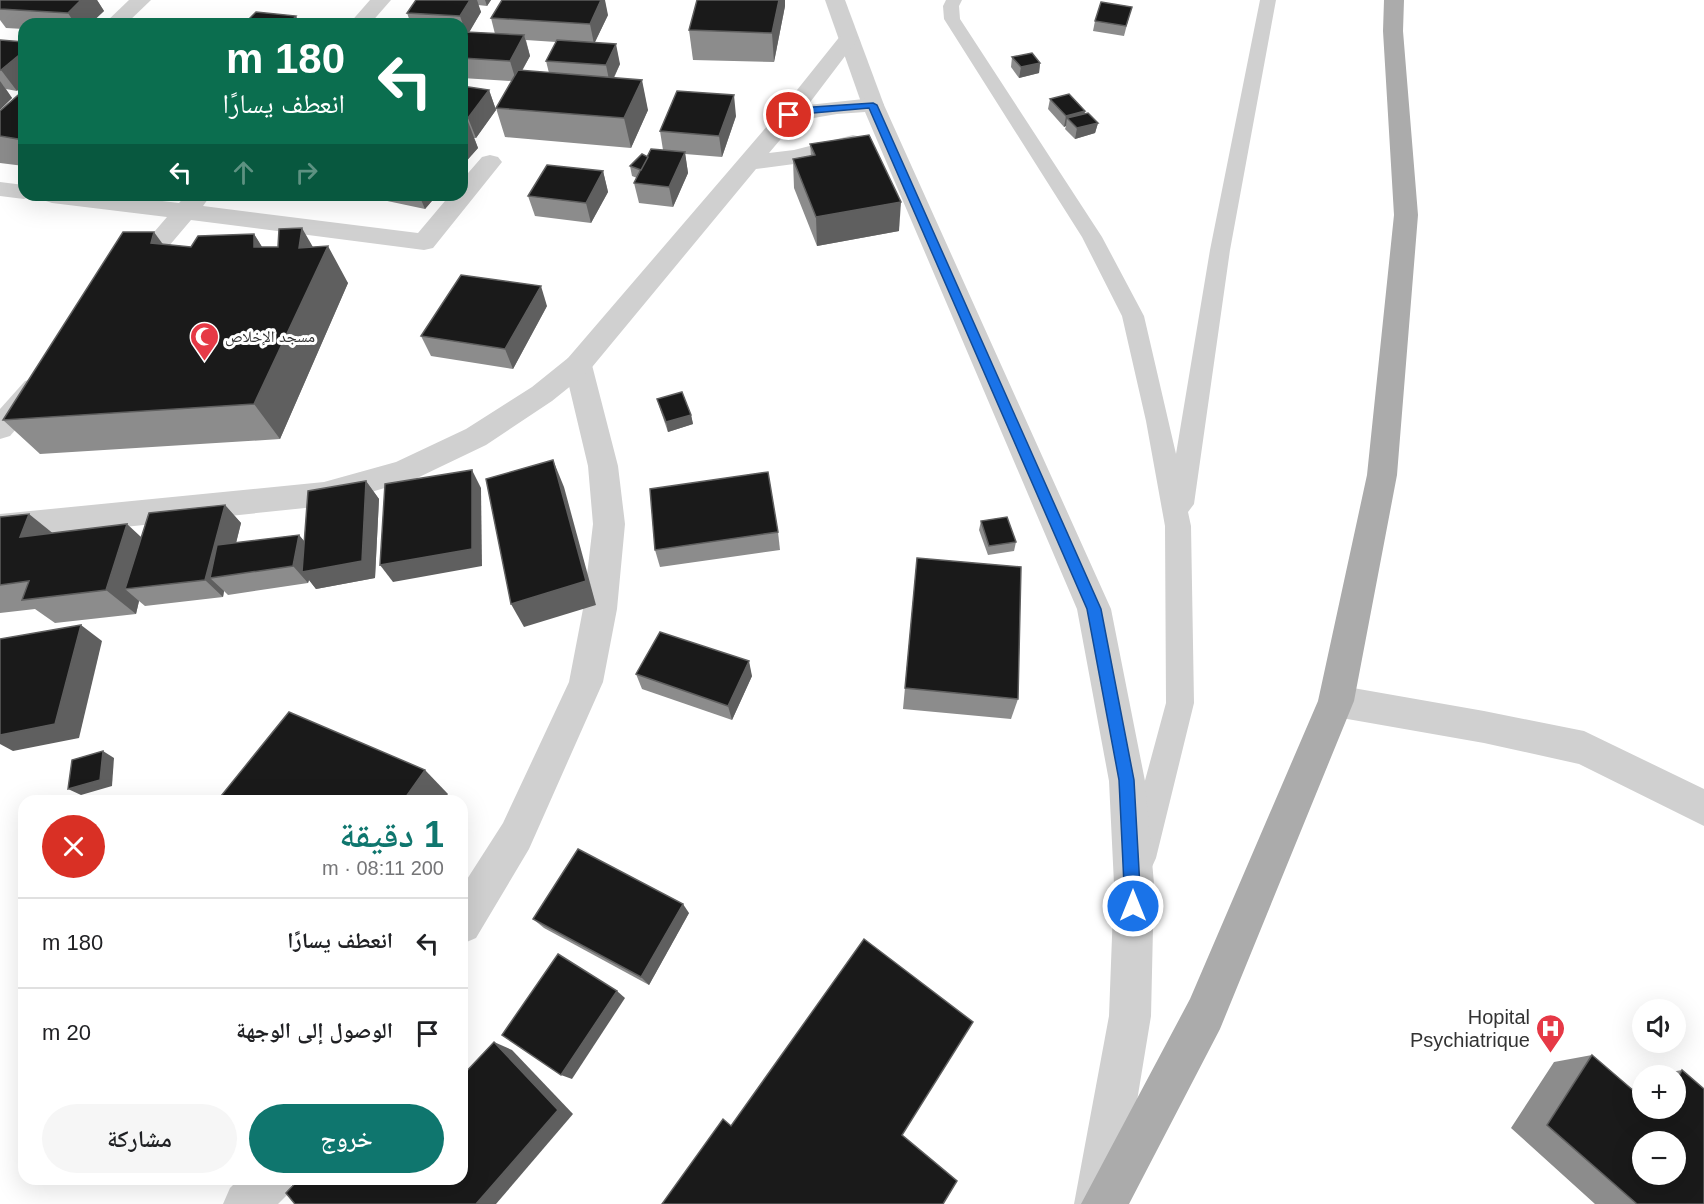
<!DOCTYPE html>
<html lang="ar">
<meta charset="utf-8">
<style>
:root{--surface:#fff;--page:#f6f6f6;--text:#202124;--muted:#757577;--line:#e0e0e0;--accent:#0f766e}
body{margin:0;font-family:Helvetica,"Noto Naskh Arabic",sans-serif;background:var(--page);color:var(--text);direction:rtl;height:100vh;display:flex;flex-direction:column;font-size:22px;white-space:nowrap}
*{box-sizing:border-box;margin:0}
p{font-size:20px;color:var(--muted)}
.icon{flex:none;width:33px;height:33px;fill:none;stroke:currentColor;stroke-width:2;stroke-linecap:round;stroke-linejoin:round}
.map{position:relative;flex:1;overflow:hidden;direction:ltr}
.side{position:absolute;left:18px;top:795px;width:450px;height:390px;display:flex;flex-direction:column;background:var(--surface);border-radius:18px;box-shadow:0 6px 24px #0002;direction:rtl}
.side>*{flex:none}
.guide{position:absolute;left:18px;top:18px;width:450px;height:183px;border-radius:18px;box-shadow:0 6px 24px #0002;direction:rtl;background:#0b6e4f;color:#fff;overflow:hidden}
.tools{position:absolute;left:1632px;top:999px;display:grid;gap:12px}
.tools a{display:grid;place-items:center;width:54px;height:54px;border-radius:50%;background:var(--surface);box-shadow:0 6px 24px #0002;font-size:30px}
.pin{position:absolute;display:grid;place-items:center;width:51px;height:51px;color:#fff;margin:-26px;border:3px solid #fff;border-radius:50%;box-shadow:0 2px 6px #0007}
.me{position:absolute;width:66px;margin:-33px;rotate:0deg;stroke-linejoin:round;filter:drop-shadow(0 0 4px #0008)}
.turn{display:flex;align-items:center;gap:21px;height:126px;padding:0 24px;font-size:27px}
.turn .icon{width:78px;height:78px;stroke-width:2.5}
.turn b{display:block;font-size:42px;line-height:51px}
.lanes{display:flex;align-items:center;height:57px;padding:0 24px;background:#0003;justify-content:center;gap:30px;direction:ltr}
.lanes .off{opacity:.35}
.round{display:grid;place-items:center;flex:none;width:63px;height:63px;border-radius:32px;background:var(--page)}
.head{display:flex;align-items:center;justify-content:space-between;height:102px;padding:0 24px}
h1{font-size:36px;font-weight:600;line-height:45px;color:var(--accent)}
.cta{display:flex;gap:12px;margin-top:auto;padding:12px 24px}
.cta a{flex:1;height:69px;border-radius:36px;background:var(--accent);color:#fff;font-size:24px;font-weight:600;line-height:69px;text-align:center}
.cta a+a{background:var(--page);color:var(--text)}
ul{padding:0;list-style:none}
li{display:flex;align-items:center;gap:18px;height:90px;padding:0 24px;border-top:2px solid var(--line)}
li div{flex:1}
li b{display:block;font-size:22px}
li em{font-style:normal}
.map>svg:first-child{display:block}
</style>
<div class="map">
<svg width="1704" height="1204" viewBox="0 0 1704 1204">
<rect width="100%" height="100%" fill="#fff"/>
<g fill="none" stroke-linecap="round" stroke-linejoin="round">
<polygon fill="#d0d0d0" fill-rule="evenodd" points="946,0 962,0 959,6 960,19 1102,237 1144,316 1176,454 1210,250 1260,0 1276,0 1230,250 1194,504 1188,512 1191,526 1194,703 1156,858 1151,869 1140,874 1129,869 1124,858 1166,703 1165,526 1146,421 1122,316 1082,237 944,19 943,6"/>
<g fill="#d0d0d0" fill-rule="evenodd">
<polygon points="129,0 151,0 126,24 104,24"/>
<polygon points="370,0 391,0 370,24 349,24"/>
<polygon points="825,0 845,0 884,105 881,110 873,112 865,110 862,105"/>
<polygon points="490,155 498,157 502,162 433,248 424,250 191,220 141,279 132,282 123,279 119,273 167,217 52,203 43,200 40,195 112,195 179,203 186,195 205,195 208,199 203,206 418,233 450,195 462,195 462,180 482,157"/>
<polygon points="0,182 24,185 24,195 34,195 24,199 0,196"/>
<polygon points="578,355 588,358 592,365 618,466 625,524 617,609 603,682 529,849 476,938 462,944 462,887 503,823 569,682 583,609 593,524 588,466 564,365 568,358"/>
<polygon points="35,378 45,381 49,388 45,395 10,436 0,439 0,409 25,381"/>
<polygon points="1336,685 1484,711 1584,731 1704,789 1704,826 1579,764 1484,743 1336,717 1324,712 1318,701 1324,690"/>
<polygon points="239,1179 294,1179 287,1195 278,1204 223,1204 230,1188"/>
</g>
<polygon fill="#d0d0d0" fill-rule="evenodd" points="848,33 855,35 858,39 808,105 873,98 881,100 884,105 1111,609 1145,781 1154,884 1151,1016 1120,1204 1074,1204 1109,1016 1114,884 1109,781 1077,609 865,112 837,114 796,121 769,153 794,150 853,135 861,137 865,142 861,147 794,164 756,169 588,372 552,401 486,445 415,479 324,506 0,540 0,514 324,482 396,462 466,429 532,387 568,358 781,110 841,35"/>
<polygon fill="#ababab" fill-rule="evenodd" points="1384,0 1404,0 1403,31 1418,215 1397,475 1354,701 1220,1029 1129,1204 1081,1204 1190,999 1318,701 1367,475 1394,215 1383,31"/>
</g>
<g fill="#8c8c8c" fill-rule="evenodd">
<polygon points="1,0 97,0 104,11 90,24 24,24 24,29 6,28 0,20 0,1"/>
<path d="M 416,0 L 491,0 L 487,6 L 478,5 L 481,12 L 469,32 L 495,34 L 491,18 L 608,15 L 595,42 L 620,64 L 614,78 L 648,110 L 631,148 L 505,137 L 496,108 L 512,81 L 462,78 L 462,39 L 464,36 L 462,36 L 462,24 L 411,24 L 407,13 ZM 526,40 L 556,42 L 546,61 L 549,73 L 522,71 L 530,56 Z"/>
<polygon points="785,6 774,62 693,60 689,30"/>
<polygon points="1129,17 1124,36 1093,31 1095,21"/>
<polygon points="0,40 17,91 6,89 12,98 0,109"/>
<polygon points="1012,57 1040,63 1039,73 1019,78 1011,67"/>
<polygon points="462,86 489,90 496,110 476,138 474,138 478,148 462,166"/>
<polygon points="24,90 24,166 0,163 0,111"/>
<polygon points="1050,99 1085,111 1084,114 1098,123 1095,133 1075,139 1065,129 1066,126 1064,127 1048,109"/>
<polygon points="736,116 722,157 685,154 688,173 673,207 639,203 634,183 637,178 632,176 630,166 663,150 660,131"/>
<polygon points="810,144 899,231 817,246 794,188 793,159 811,156"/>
<polygon points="603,171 608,192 591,223 535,216 528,196"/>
<polygon points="245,195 310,195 307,199 247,198"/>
<polygon points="359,195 437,195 425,209"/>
<polygon points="254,234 262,247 313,247 348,283 280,439 40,454 3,420 163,244 191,247"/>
<polygon points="547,306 513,369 431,356 421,336"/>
<polygon points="657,399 691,415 693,424 668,432 660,409"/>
<polygon points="366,481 379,499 375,578 316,589 309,580 308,583 228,595 224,591 223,597 145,606 139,601 136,614 55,623 35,609 0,613 0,517 52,533 142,538 225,505 241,523 236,543 299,535 304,541"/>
<polygon points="981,521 1016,542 1014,551 988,555 979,530"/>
<polygon points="778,532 780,550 660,567 655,550"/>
<polygon points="917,558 1018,699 1011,719 903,709"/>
<polygon points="636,674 752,676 732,720 642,689"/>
<polygon points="689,913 649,985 544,928 533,919"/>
<polygon points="1592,1055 1632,1089 1639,1077 1642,1076 1642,1108 1676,1108 1676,1076 1649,1076 1682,1070 1704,1204 1595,1204 1511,1128 1554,1062"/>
</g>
<g fill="#5f5f5f">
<polygon points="76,0 97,0 104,11 90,24 75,24 68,13"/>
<polygon points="470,0 477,0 481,12 467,36 460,16"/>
<polygon points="485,0 491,0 487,6"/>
<polygon points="601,0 605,0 608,15 594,44 590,24"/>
<polygon points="779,0 785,0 785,6 774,62 772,33"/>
<polygon points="296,16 300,24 289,24"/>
<polygon points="524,35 530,56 516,81 510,61"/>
<polygon points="616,44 620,64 610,85 606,65"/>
<polygon points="24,51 24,84 17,91 1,70"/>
<polygon points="1040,63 1039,73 1019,78 1021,67"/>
<polygon points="642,80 648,110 631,148 624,118"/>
<polygon points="0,81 12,98 0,110"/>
<polygon points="489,90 496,110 476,138 468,118"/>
<polygon points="734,95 736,116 722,157 719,136"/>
<polygon points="1085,111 1083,122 1067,118 1066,126 1064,127 1066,116"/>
<polygon points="467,119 478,148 462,166 462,124"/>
<polygon points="1098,123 1095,133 1075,139 1077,128"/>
<polygon points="685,152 688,173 673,207 669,187"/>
<polygon points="603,171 608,192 591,223 586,203"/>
<polygon points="419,195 437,195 425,209"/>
<polygon points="901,202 899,231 817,246 816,217"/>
<polygon points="302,228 321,261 328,246 348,283 280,439 254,404 299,248"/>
<polygon points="154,232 181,269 151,243"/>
<polygon points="254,234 277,271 254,247"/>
<polygon points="541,286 547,306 513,369 505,349"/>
<polygon points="691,415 693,424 668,432 666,422"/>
<polygon points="553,460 564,487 596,605 524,627 511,604"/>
<polygon points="472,470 481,488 482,566 393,582 380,565"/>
<polygon points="366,481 379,499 375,578 316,589 309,580 308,583 293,566 299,535 313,552"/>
<polygon points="225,505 241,523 228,575 210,578 224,591 223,597 205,580"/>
<polygon points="29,514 60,539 20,537"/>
<polygon points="127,524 154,549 125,589 139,601 136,614 106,590"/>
<polygon points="81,625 102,641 79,738 13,751 0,744 0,735"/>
<polygon points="749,661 752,676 732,720 728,706"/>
<polygon points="103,751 114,758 112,786 81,795 68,789"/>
<polygon points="425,770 448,794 443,801 403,801"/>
<polygon points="683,904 689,913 649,985 641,977"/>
<polygon points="617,991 625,998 572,1079 561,1075"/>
<polygon points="494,1042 512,1050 573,1114 496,1204 476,1204"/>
</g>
<g fill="#1a1a1a" stroke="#5f5f5f" stroke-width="1.5" fill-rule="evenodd">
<polygon points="1,0 81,0 68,13 0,9 0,1"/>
<polygon points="416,0 470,0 460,16 407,13"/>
<polygon points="502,0 601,0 590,24 491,18"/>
<polygon points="697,0 779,0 772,33 689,30"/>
<polygon points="1101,2 1132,7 1126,26 1095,21"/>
<polygon points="256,12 296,16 289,24 244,24"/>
<polygon points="122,22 151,24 119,24"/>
<polygon points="466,32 524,35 510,61 462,58 462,39"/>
<polygon points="0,40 24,42 24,51 1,70 0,70"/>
<polygon points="557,40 616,44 606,65 546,61"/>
<polygon points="1032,53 1040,63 1021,67 1012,57"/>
<polygon points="518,70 642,80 624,118 496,108"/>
<polygon points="462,86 489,90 468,118 462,117"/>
<polygon points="24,90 24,140 0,136 0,111"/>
<polygon points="677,91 734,95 719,136 660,131"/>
<polygon points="1069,94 1085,111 1066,116 1050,99"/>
<polygon points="1088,113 1098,123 1077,128 1067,118"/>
<polygon points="462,118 467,119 462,124"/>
<polygon points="869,135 901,202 816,217 793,159 815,155 810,144"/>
<polygon points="651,149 685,152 669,187 634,183"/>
<polygon points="642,154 648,157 641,170 630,166"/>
<polygon points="547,165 603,171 586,203 528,196"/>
<polygon points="302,228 299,248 328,246 254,404 3,420 123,232 154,232 151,243 191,247 198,236 254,234 254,247 278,247 279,229"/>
<polygon points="461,275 541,286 505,349 421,336"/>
<polygon points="682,392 691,415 666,422 657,399"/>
<polygon points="553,460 586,581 511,604 486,479"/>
<polygon points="472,470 472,549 380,565 385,484"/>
<polygon points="768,472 778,532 655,550 650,489"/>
<polygon points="366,481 362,561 302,572 308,491"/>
<polygon points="225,505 205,580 125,589 149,513"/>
<polygon points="29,514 20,537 127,524 106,590 22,600 29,581 0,585 0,517"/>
<polygon points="1007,517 1016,542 989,546 981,521"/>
<polygon points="299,535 293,566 210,578 217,545"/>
<polygon points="917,558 1021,567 1018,699 905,688"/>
<polygon points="81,625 55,724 0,735 0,639"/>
<polygon points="660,632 749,661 728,706 636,674"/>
<polygon points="289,712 425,770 403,801 217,801"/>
<polygon points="103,751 100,780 68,789 72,760"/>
<polygon points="578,849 683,904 641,977 533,919"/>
<polygon points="864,939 973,1022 902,1135 957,1181 943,1204 662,1204 723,1119 731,1126"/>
<polygon points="558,954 617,991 561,1075 502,1035"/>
<polygon points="494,1042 558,1110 476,1204 295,1204 286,1193 299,1179 462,1179 462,1076"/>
<path d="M 1592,1055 L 1642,1098 L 1642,1108 L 1655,1108 L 1658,1111 L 1660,1108 L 1676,1108 L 1676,1082 L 1682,1070 L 1704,1089 L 1704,1204 L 1637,1204 L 1547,1125 ZM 1642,1142 L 1676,1142 L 1676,1174 L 1642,1174 Z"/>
</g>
<polygon fill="#1a73e8" stroke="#114b97" stroke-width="1.5" points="873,103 877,105 1101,609 1134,780 1141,906 1139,912 1133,915 1127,912 1125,906 1119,780 1087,609 869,108 813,113 789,118 785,115 813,107"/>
<defs>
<symbol id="mosque-pin" viewBox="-11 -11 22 30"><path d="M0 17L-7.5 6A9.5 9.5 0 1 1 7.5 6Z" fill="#e63946" stroke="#fff"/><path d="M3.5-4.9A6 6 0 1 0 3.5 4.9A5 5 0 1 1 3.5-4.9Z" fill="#fff"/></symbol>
<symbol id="hospital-pin" viewBox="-11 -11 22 30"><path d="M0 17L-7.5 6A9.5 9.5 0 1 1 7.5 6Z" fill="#e63946" stroke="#fff"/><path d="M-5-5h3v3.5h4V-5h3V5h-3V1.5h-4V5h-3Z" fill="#fff"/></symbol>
</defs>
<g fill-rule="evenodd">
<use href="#mosque-pin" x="188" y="320" width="33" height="45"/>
<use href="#hospital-pin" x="1534" y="1012" width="33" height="45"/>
</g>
<g text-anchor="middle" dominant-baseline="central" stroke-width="6" stroke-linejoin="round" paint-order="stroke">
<g font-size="16" fill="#333" stroke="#fff" text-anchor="start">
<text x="225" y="336">مسجد الإخلاص</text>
</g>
<g font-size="20" fill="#333" stroke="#fff" text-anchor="end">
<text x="1530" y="1017">Hopital<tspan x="1530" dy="23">Psychiatrique</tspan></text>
</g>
</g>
</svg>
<div class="tools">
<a><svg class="icon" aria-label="sound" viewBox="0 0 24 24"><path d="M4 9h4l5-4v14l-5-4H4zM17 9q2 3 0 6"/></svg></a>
<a>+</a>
<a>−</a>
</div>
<div class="pin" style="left:789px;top:115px;background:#d93025"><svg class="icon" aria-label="arrive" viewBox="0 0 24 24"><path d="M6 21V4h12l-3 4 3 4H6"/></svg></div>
<svg class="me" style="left:1133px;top:906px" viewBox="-20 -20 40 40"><circle r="17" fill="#1a73e8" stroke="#fff" stroke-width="3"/><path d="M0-11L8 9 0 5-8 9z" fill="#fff"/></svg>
<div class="guide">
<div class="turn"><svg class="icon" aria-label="left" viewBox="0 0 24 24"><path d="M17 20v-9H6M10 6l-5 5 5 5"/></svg><div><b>180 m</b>انعطف يسارًا</div></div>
<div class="lanes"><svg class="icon" aria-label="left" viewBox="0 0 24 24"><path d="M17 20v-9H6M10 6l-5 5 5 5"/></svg><svg class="icon off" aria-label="ahead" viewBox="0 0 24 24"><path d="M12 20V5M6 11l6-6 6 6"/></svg><svg class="icon off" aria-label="right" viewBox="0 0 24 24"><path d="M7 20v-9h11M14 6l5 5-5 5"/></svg></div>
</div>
<section class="side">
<div class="head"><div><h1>1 دقيقة</h1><p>200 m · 08:11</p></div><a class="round" style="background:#d93025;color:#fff"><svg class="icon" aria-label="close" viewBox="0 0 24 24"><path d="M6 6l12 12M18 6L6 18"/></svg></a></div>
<ul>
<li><svg class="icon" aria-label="left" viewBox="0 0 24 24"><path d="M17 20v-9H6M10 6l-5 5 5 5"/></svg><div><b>انعطف يسارًا</b></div><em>180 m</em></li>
<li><svg class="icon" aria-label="arrive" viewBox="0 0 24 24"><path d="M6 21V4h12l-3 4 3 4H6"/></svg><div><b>الوصول إلى الوجهة</b></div><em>20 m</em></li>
</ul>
<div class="cta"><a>خروج</a><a>مشاركة</a></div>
</section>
</div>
